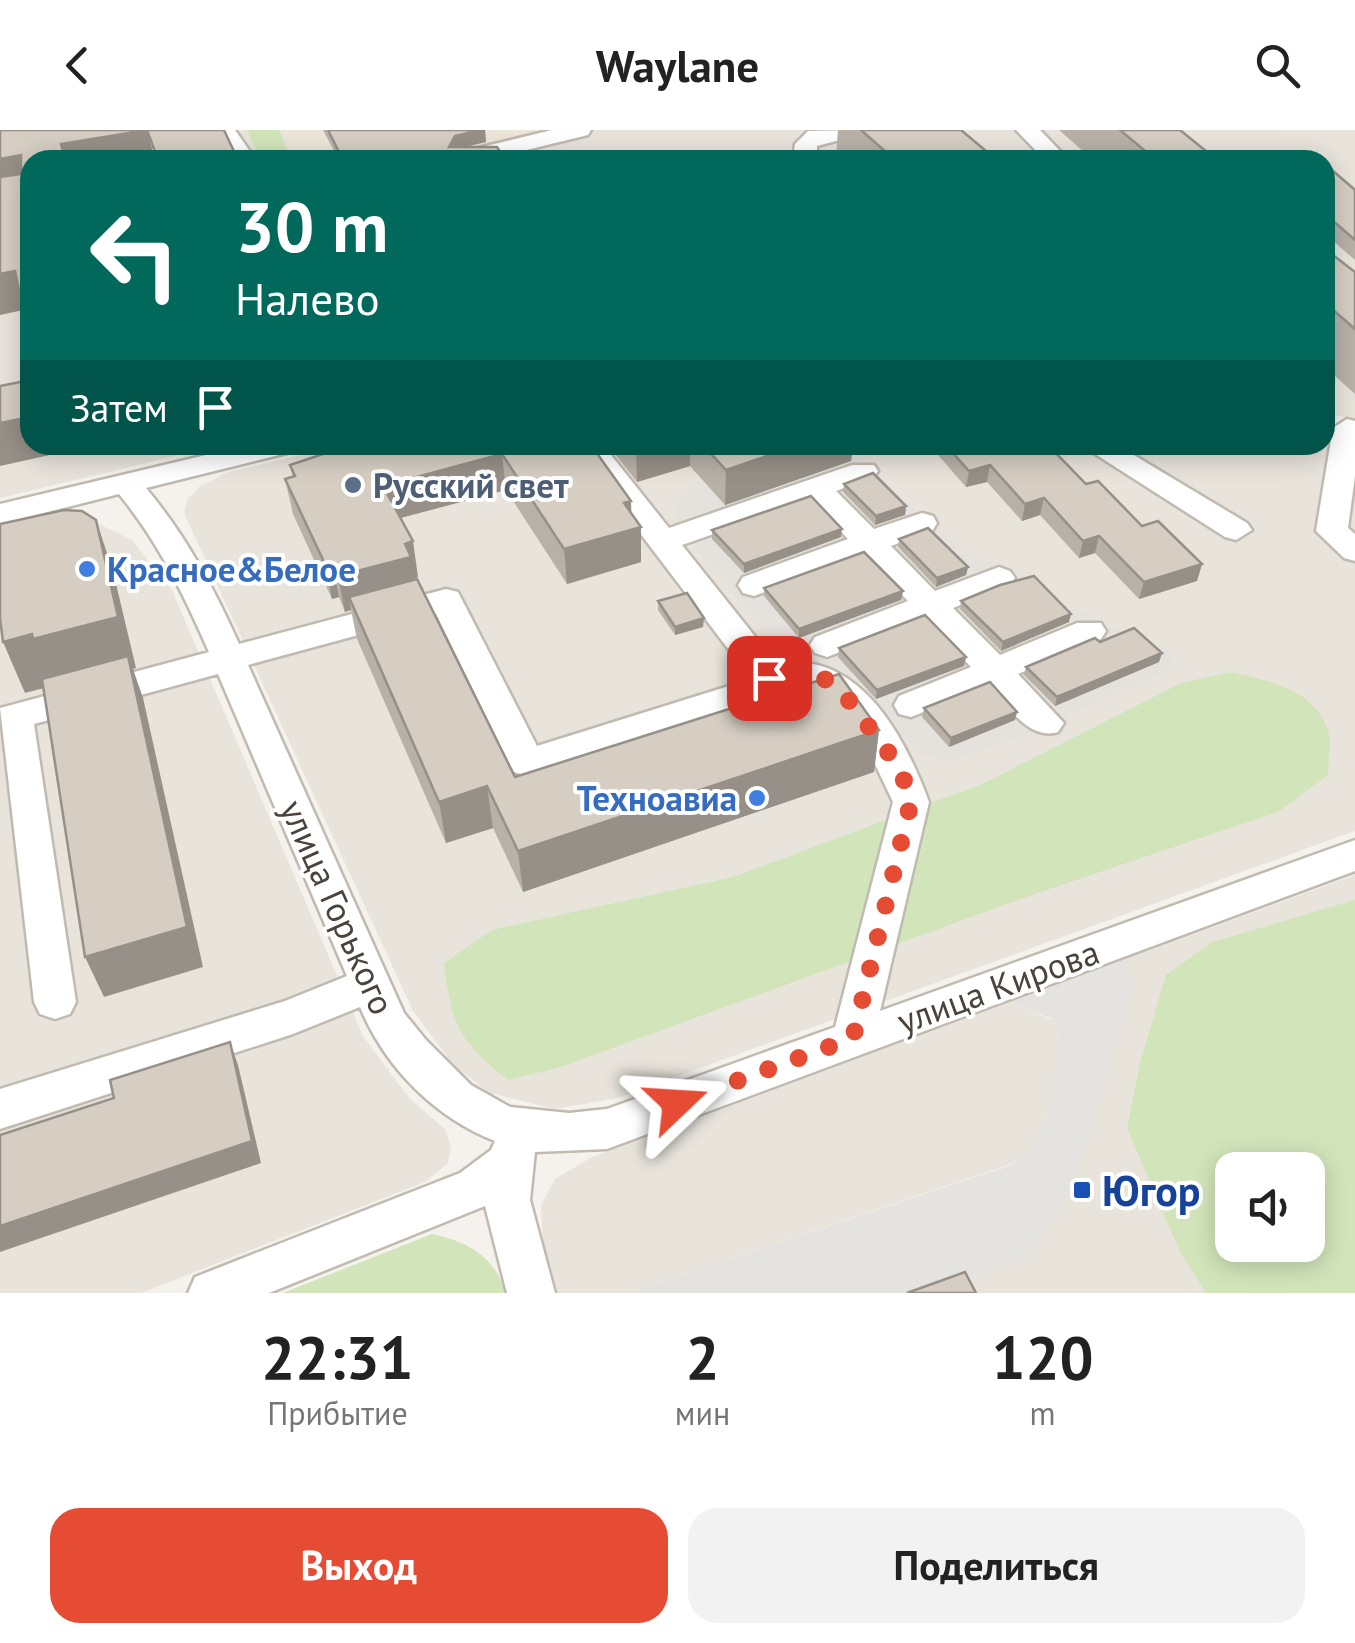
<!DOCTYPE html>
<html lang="ru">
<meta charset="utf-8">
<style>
:root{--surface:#fff;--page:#f2f2f2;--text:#222;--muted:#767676;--accent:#e64b33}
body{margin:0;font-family:"PT Sans",sans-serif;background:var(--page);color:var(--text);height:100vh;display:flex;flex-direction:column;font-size:38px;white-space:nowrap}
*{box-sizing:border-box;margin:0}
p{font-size:32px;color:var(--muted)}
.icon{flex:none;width:55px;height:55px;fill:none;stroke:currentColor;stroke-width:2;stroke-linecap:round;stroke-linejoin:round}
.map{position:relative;height:1163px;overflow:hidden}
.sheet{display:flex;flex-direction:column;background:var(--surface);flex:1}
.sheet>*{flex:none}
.banner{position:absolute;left:20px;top:20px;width:1315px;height:305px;border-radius:30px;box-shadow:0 5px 25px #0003;background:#00695c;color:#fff;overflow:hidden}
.fabs{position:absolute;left:1215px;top:1022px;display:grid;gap:20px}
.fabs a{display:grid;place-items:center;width:110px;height:110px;border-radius:20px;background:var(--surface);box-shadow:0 5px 25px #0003;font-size:50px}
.pin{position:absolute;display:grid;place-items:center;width:85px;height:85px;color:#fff;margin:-42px;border-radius:20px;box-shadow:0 5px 15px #0006}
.me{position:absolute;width:110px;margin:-55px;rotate:70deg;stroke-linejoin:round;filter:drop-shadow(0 0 8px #0008)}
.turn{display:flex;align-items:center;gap:35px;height:210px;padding:0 50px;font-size:45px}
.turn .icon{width:130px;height:130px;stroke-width:2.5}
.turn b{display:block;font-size:70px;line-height:85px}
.then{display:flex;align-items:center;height:95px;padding:0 50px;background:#0003;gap:20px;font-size:38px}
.eta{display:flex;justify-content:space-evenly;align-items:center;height:170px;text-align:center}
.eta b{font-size:60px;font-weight:700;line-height:70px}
.button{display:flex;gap:20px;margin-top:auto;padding:20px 50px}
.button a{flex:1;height:115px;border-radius:30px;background:var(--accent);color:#fff;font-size:40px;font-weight:700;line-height:115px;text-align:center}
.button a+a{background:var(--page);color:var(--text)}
header{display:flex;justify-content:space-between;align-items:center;height:130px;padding:0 50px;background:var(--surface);font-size:45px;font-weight:700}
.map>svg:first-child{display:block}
</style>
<header><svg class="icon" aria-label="back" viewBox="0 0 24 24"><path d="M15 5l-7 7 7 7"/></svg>Waylane<svg class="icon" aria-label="search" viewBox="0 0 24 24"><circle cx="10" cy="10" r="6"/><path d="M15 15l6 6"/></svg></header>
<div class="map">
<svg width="1355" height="1163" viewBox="0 0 1355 1163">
<rect width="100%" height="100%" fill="#f5f2ed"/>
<g fill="#e8e4dc" fill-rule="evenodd">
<polygon points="72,0 1136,0 1172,30 30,30 30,315 222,315 0,368 0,12"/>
<polygon points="1168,0 1355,0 1355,152 1325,127 1325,30 1205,30"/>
<polygon points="1325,158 1355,183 1355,289 1325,283"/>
<polygon points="343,315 1318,315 1355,322 1355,701 617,968 555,979 489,963 453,935 413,881 184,383 187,370 199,357 226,343"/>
<polygon points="90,390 132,410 172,460 363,906 409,968 445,999 451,1016 448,1033 425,1052 141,1163 0,1163 0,402"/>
<path d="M 1355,745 L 1355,1163 L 935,1163 L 1025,1128 L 1082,1025 L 1132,861 L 1129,828 ZM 1232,1040 L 1308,1040 L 1308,1115 L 1232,1115 Z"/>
<polygon points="1010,872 1052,890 1060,911 1049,983 1029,1024 1006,1036 629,1163 558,1163 543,1116 541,1075 555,1049 592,1027"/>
</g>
<polygon fill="#e5e2de" points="819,315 843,315 968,424 998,434 1065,475 1169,521 1177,537 1068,586 1066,599 1059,605 1029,604 949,632 922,625 842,546 813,530 778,519 676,395 675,376 694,354"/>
<polygon fill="#ece6d8" points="526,0 570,30 295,30 281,2"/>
<g fill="#d2e5ba" fill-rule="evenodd">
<polygon points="247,0 279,0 291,30 260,30"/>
<path d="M 1231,542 C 1267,550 1318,560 1329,604 C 1331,616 1328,632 1328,645 L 1278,682 L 1026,767 L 558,938 L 508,950 C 459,911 451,895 444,833 L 492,800 L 733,747 L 982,654 L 1181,553 Z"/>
<path d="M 1355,770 L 1355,1163 L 1206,1163 L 1179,1120 L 1127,998 L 1140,933 L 1166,845 L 1212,812 ZM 1232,1040 L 1308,1040 L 1308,1115 L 1232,1115 Z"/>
<path d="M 432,1104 C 467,1111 495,1127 506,1163 L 283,1163 Z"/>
</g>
<polygon fill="#e4e3e0" points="1129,828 1132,861 1082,1025 1062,1075 1025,1128 935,1163 629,1163 1006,1037 1029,1024 1049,983 1060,911 1052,889 1010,872"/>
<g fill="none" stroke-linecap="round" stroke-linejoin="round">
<defs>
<g id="minor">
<polygon points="213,0 235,0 256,30 232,30"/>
<polygon points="552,0 591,0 588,5 485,30 453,28 457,23"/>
<polygon points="862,0 859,5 817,16 817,30 793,30 795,14 808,1"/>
<polygon points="1016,0 1040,0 1063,24 1056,30 1044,29"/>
<polygon points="1347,289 1355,291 1355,346 1348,398 1355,404 1355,431 1344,428 1316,401 1333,298"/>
<path d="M 248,315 L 300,315 L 295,321 L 146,358 C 186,406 214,458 239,514 L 446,459 L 458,462 L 537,616 L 729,556 L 748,545 L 573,315 L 603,315 L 669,398 L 852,335 L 874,335 L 878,341 L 874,347 L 836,361 L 874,399 L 922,383 L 933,386 L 937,393 L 933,400 L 891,416 L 935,461 L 999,437 L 1010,441 L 1015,448 L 1010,455 L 953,478 L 1000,525 L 1077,493 L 1101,493 L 1106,501 L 1101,509 L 1018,544 L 1064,593 L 1058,602 C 1029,611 1008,576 989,556 L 911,587 L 899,584 L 894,575 L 899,566 L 971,537 L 925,489 L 827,527 L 815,523 L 810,515 L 815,507 L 908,471 L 864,426 L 754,466 L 743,463 L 738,455 L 743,447 L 848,409 L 811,370 L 682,415 L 777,534 C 859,519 905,607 929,672 L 880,881 L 1355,710 L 1355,741 L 607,1019 L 535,1022 L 530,1070 L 555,1163 L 507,1163 L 485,1076 L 269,1163 L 188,1163 L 195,1147 L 460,1043 L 491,1020 L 495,1011 C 434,987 385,937 360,877 L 293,904 L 0,999 L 0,959 L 285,871 L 347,846 L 218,544 L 34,594 L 76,872 L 70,884 L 55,889 L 40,884 L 34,872 L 0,578 L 209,522 C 184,465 159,413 119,364 L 0,394 L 0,374 ZM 436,484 L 509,633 L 514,642 L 527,646 L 753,574 L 789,556 L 809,556 L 824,564 L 864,611 L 893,672 L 835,897 L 607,979 L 569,983 L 510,977 L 471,955 L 426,910 L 404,883 L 248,535 Z"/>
<polygon points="1081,315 1117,315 1247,393 1252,400 1236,410 1225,407"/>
</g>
</defs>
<use href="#minor" stroke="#c0bab0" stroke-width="5"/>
<use href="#minor" fill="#fff" fill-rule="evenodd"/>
</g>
<g fill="#b8b1a8">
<polygon points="323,0 485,0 486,12 465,17 506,30 339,30"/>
<polygon points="838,0 961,0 985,30 840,30 836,27"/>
<polygon points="1059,0 1180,0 1217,30 1093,30"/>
<polygon points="1325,34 1355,60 1355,130 1325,104"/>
<polygon points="1325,119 1355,142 1355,264 1325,237"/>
<polygon points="591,315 631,383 641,432 567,454 506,360 400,388 418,447 415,448 415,450 515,647 879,600 874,642 523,762 493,698 446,713 357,509 351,480 345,482 339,467 332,469 293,384 285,349 293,347 290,335"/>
<polygon points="608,315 853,315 851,331 725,375 690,336 637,352"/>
<polygon points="910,315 1021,315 1086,354 1142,396 1202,434 1197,451 1139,469 1095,423 1079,428 1040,385 1022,391 987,352 966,357 931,317 915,321"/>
<polygon points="844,354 906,376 905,385 875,395 843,362"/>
<polygon points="712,400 841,407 744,443 712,409"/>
<polygon points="899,409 968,437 966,445 936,457 898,417"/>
<polygon points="764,458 903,461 901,470 799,508 764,466"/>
<polygon points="658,471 703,497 675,505 658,480"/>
<polygon points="961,471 1069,492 1001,521 960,479"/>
<polygon points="1100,512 1162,523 1159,532 1055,576 1024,545 1026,537"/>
<polygon points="839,518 966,527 964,536 876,569 838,527"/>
<polygon points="924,578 1017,582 1015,590 949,617 922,587"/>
</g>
<g fill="#969088">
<polygon points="147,0 155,30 65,30 61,14"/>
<polygon points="480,0 485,0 486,12 456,19 449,17 455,6"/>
<polygon points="986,21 985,30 945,30"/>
<polygon points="21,25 30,54 0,68 0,29"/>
<polygon points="15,141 28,179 0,185 0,144"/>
<polygon points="30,287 30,315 95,315 0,336 0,293"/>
<polygon points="643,315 690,315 690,336 637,352 636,317"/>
<polygon points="799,315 853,315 851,331 725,375 726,340"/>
<polygon points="916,315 931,315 931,317 915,321"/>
<polygon points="502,324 506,360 389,391 383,356"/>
<polygon points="990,335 987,352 966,357 969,341"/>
<polygon points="1044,368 1040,385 1022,391 1025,374"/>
<polygon points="631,371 632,399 641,397 641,432 567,454 564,419 624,373"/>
<polygon points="906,376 905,385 875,395 876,386"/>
<polygon points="96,390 113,441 136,538 133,539 143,568 203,837 104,867 85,827 52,556 25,563 3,512"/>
<polygon points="842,399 841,407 744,443 744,434"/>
<polygon points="1099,406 1095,423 1079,428 1083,411"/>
<polygon points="413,411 418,447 415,448 417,463 349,467 351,480 345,482 338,446 405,414"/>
<polygon points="332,432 339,467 332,469 325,434"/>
<polygon points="1202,434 1197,451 1139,469 1144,452"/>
<polygon points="968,437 966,445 936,457 937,448"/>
<polygon points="903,461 901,470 799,508 799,499"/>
<polygon points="1071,484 1069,492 1001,521 1003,512"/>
<polygon points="704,488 703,497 675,505 675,497"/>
<polygon points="1162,523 1159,532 1055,576 1057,567"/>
<polygon points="966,527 964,536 876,569 877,560"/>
<polygon points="1017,582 1015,590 949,617 951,608"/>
<polygon points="879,600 874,642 523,762 518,721"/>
<polygon points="487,656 493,698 446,713 439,672"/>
<polygon points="230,912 238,935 261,1033 0,1122 0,1096"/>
</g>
<g fill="#d6cec3" stroke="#969088" stroke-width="2.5">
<polygon points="0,0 224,0 238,30 158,30 147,0 61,14 65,30 30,30 30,212 15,141 0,144 0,47 21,44 21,25 0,29"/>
<polygon points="328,0 480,0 455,6 449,17 497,17 506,30 343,30"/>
<polygon points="861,0 961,0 986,21 945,30 895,30"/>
<polygon points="1120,0 1180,0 1217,30 1156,30"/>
<polygon points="1325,34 1355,60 1355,110 1325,84"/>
<polygon points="1325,119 1355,142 1355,199 1325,173"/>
<polygon points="30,250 30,287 0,293 0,256"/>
<polygon points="350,315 591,315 631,371 624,373 641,397 564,419 502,324 383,356 413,411 405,414 411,427 338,446 332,432 325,434 285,349 295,346 290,335"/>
<polygon points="703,315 799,315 726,340"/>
<polygon points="946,315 1021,315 1024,318 1036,315 1048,315 1086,354 1098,351 1142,396 1158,391 1202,434 1144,452 1099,406 1083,411 1044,368 1025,374 990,335 969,341"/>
<polygon points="873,343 906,376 876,386 844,354"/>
<polygon points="811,366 842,399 744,434 712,400"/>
<polygon points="64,380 82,381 96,390 118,487 33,509 32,504 3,512 0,488 0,394"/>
<polygon points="928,398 968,437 937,448 899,409"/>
<polygon points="864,422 903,461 799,499 764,458"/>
<polygon points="1034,446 1071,484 1003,512 961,471 1000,455"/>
<polygon points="417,449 515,647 839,544 879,600 518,721 487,656 439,672 349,467"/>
<polygon points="687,463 704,488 675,497 658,471"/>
<polygon points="925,485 966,527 877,560 839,518"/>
<polygon points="1134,498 1162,523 1057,567 1026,537 1095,508 1100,512"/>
<polygon points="128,526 187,797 85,827 42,549"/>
<polygon points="990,552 1017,582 951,608 924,578"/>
<polygon points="230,912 252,1011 0,1096 0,1005 114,968 110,950"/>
<polygon points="965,1142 976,1163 907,1163"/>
</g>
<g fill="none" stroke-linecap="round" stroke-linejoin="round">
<polyline stroke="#e64b33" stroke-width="18" stroke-dasharray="0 32.4" points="677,973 853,908 911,672 900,638 841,560 823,548 795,542 769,548"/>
</g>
<circle fill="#5c6f8a" stroke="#fff" stroke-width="4" cx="353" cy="355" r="10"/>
<g fill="#3f7fe0" stroke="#fff" stroke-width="4">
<circle cx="87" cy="439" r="10"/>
<circle cx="757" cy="668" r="10"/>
</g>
<rect fill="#1a4fb4" stroke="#fff" stroke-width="4" x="1072" y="1050" width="20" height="20" rx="5"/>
<g text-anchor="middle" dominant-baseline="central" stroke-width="8" stroke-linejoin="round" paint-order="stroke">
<g font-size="35" font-weight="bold" fill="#4e5e75" stroke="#fff" text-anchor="start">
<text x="373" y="355">Русский свет</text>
</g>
<g font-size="35" font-weight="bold" fill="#366cbe" stroke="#fff" text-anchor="start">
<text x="107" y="439">Красное&amp;Белое</text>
<text x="737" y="668" text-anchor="end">Техноавиа</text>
</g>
<g font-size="35" fill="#49433b" stroke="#fff">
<text transform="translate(338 777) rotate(66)">улица Горького</text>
<text transform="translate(998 856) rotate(-20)">улица Кирова</text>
</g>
<g font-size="42" font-weight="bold" fill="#164399" stroke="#fff" text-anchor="start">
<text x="1102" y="1060">Югор</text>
</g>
</g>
</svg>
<div class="fabs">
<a><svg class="icon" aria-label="sound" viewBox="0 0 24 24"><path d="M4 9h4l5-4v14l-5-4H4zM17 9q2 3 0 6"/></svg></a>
</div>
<div class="pin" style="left:769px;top:548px;background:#d93025"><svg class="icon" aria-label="arrive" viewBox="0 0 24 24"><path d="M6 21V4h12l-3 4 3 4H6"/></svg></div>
<svg class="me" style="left:677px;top:973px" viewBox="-20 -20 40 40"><path d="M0-17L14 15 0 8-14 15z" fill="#e64b33" stroke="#fff" stroke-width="4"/></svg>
<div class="banner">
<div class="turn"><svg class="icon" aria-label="left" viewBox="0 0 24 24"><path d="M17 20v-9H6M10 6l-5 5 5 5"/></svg><div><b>30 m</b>Налево</div></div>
<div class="then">Затем<svg class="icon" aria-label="arrive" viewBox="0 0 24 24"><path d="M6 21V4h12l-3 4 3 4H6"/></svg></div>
</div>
</div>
<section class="sheet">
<div class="eta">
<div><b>22:31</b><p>Прибытие</p></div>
<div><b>2</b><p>мин</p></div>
<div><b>120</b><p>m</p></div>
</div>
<div class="button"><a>Выход</a><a>Поделиться</a></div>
</section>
